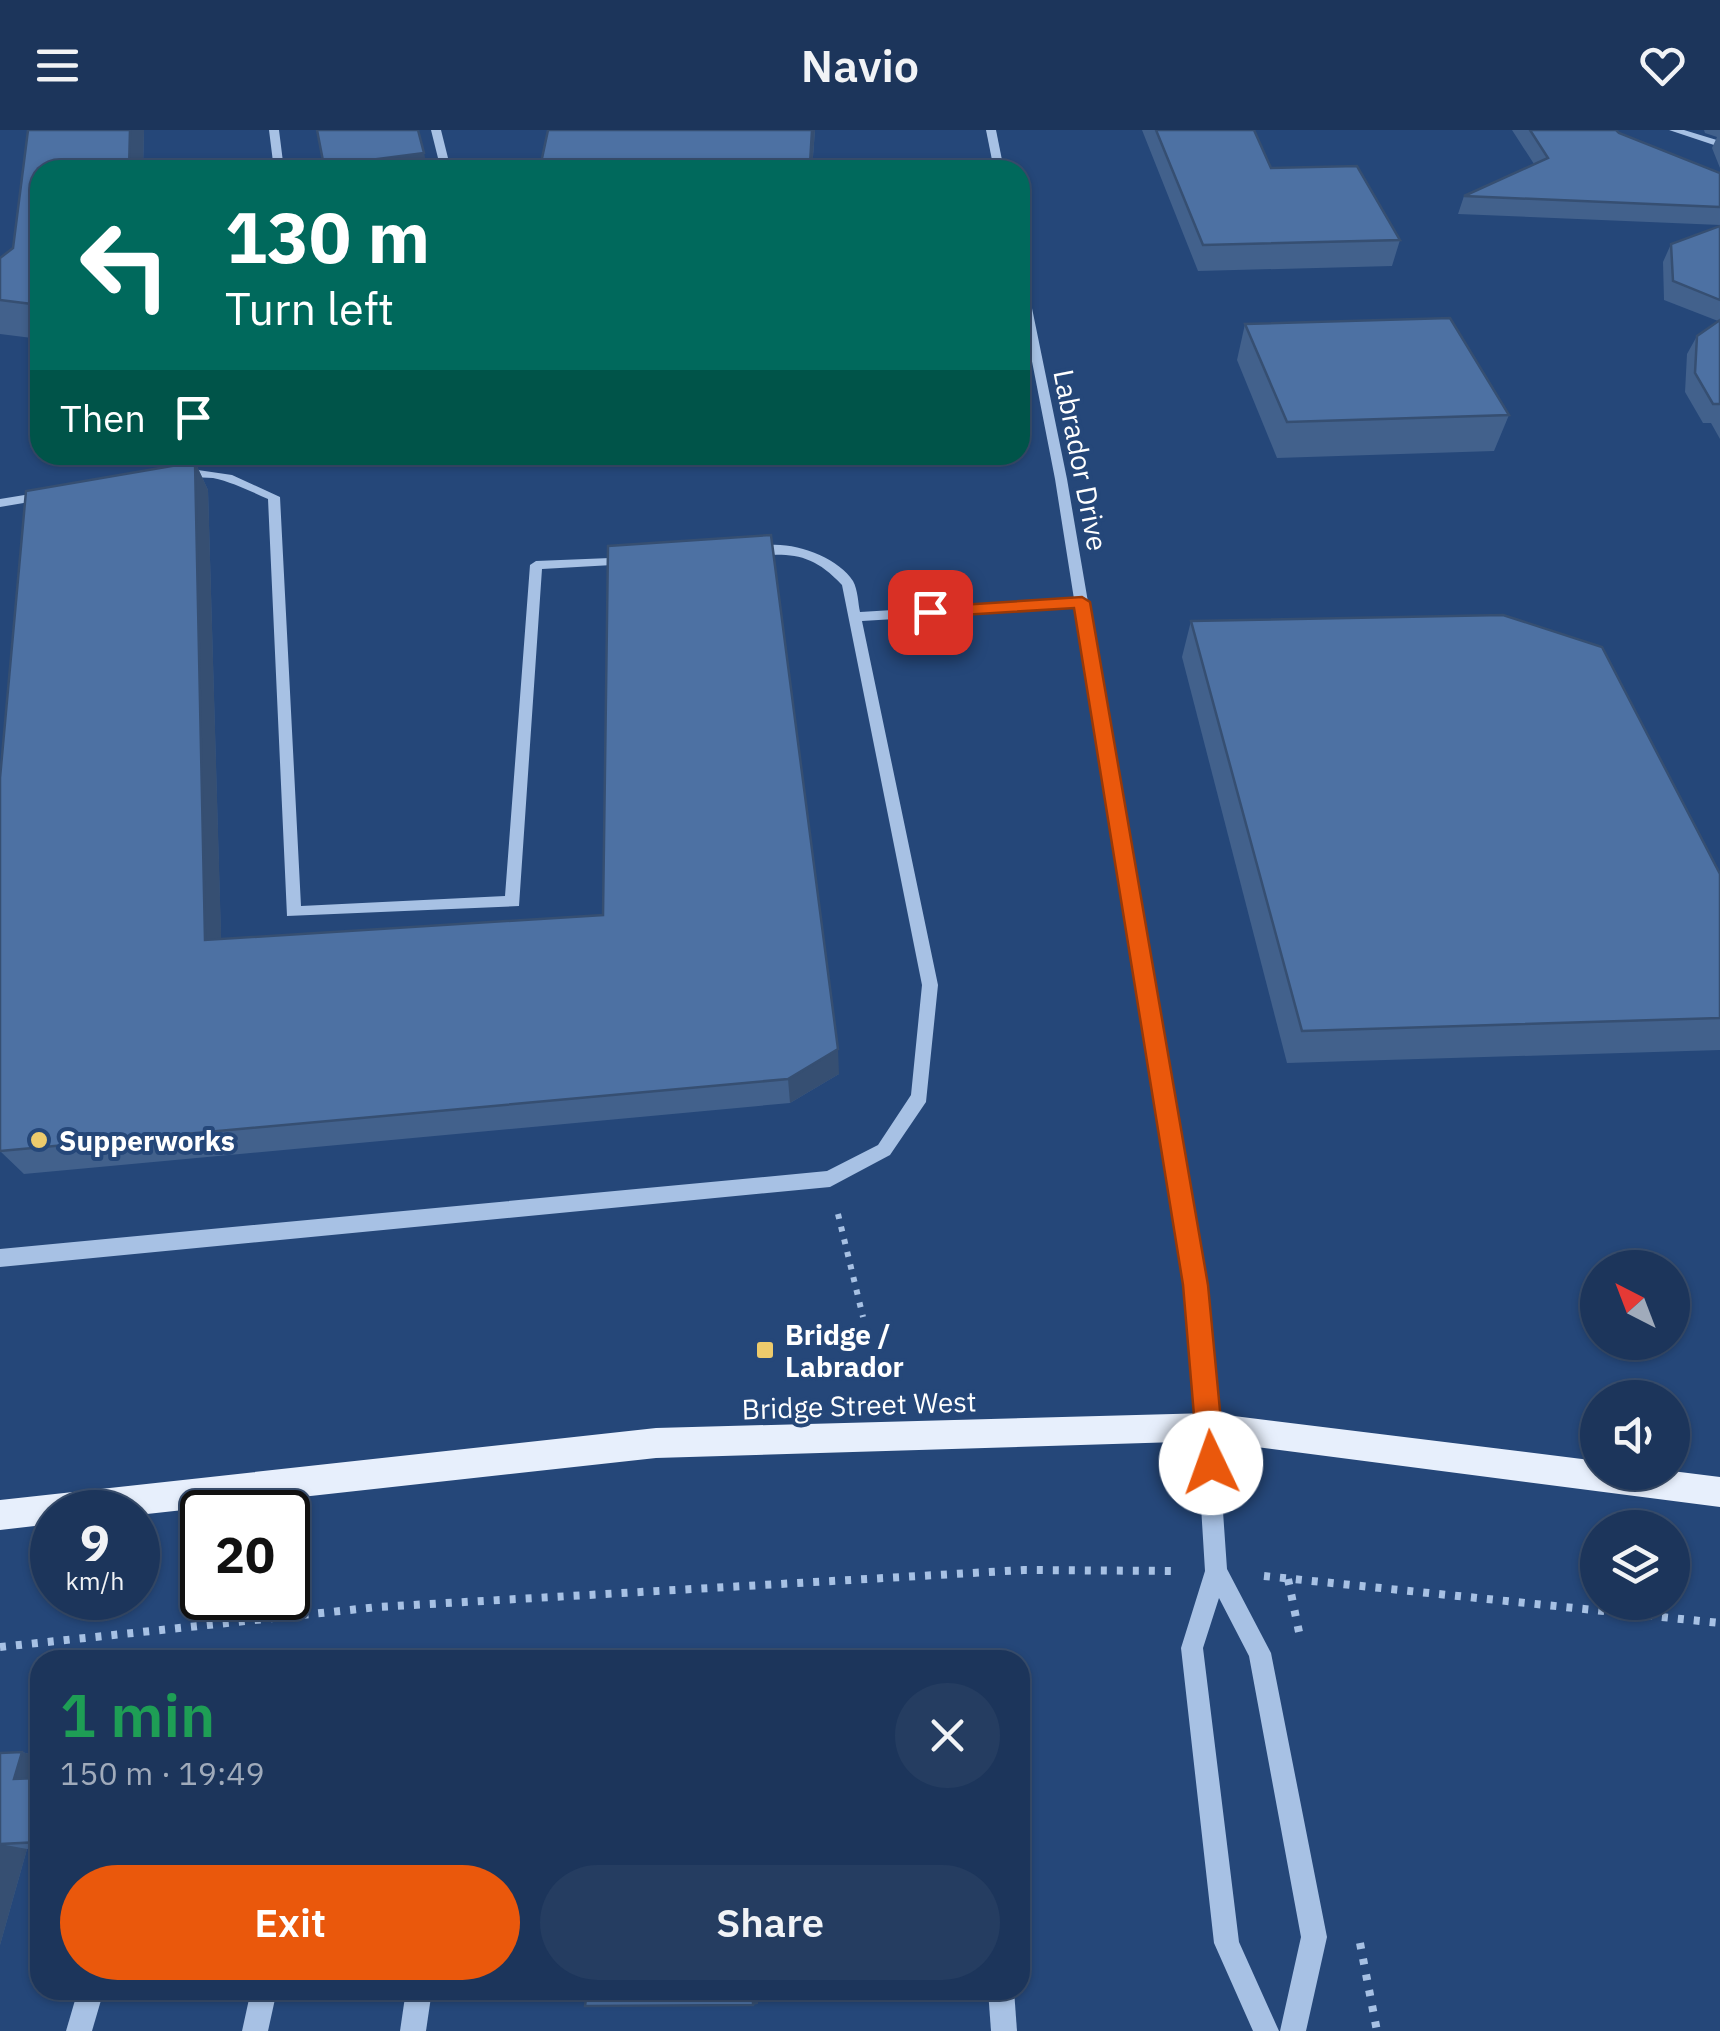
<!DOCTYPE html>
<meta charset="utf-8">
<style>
:root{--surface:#1c355b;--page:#253d61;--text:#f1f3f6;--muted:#a0abbb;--line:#3a5071;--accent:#ea580c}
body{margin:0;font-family:"IBM Plex Sans",sans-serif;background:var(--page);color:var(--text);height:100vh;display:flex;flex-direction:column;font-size:38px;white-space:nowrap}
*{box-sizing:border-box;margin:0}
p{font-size:32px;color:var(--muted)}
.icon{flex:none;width:55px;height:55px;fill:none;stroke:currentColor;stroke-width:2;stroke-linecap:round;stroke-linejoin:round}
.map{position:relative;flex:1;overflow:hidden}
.sheet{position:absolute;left:30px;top:1520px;width:1000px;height:350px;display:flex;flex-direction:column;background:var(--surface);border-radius:30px;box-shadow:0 2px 8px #0004,0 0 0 2px var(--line)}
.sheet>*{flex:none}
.banner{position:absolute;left:30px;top:30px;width:1000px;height:305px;border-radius:30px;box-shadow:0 2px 8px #0004,0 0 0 2px var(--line);background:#00695c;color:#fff;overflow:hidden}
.needle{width:65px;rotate:318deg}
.buttons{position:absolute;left:1580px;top:1120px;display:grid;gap:20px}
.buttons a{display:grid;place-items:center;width:110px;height:110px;border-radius:50%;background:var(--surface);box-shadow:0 2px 8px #0004,0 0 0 2px var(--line);font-size:50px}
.speed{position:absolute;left:30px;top:1360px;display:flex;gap:20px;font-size:50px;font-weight:700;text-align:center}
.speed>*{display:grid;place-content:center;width:130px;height:130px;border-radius:50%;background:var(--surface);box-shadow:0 2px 8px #0004,0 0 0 2px var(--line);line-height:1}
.speed small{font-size:25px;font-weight:400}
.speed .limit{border:5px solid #111;border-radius:15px;background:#fff;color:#111}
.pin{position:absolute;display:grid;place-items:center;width:85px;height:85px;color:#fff;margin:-42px;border-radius:20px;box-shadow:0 5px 15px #0006}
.me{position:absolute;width:110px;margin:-55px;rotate:357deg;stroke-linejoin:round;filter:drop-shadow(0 0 8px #0008)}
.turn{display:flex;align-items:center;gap:35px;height:210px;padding:0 30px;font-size:45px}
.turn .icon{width:130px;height:130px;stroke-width:2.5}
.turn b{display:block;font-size:70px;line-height:85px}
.then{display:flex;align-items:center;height:95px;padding:0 30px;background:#0003;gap:20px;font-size:38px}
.round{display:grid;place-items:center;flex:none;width:105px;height:105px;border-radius:52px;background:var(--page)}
.head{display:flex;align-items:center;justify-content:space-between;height:170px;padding:0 30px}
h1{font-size:60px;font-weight:600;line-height:75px;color:#1e9e55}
.button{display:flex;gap:20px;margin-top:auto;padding:20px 30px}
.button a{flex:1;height:115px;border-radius:60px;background:var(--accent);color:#fff;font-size:40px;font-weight:600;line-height:115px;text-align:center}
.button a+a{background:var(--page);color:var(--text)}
header{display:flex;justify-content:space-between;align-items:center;height:130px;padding:0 30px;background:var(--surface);font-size:45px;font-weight:600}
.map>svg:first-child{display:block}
</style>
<header><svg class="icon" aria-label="menu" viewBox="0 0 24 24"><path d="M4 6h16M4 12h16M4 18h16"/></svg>Navio<svg class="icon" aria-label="heart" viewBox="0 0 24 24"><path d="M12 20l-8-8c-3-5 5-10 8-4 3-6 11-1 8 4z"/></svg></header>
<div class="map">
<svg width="1720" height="1901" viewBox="0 0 1720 1901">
<rect width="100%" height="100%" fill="#254779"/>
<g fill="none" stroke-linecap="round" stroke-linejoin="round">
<polyline stroke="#a7c1e4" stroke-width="6" stroke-dasharray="5 8" stroke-linecap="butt" points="838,1084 863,1187"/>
<g stroke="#a7c1e4" stroke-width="8" stroke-dasharray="6 10" stroke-linecap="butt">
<polyline points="1264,1446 1720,1493"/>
<polyline points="1288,1449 1299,1502"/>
<polyline points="0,1517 378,1477 1024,1440 1176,1441"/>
<polyline points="1360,1813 1377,1901"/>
</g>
<g fill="#a7c1e4" fill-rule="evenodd">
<polygon points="269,0 279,0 284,40 274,40"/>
<polygon points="431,0 441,0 451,40 441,40"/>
<polygon points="986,0 996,0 1004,40 994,40"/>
<polygon points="1669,0 1684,0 1720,11 1720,17"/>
<path d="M 1020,141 L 1025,144 L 1067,349 L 1209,1181 L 1227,1439 L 1271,1523 L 1327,1807 L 1306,1901 L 1280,1901 L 1301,1807 L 1249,1526 L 1219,1468 L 1203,1518 L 1239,1812 L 1279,1901 L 1253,1901 L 1214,1813 L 1181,1518 L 1205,1441 L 1189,1181 L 1076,478 L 862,491 L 938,855 L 926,972 L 890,1025 L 830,1057 L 0,1137 L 0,1119 L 827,1041 L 878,1015 L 911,965 L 922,855 L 842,455 C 812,423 792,423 751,426 L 745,422 C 774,404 834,422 853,451 C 858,460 858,473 860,482 L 1074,469 L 1055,349 L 1020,170 Z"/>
<path d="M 191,339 L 232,345 L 280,367 L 301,776 L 505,766 L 530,435 L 536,431 L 635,427 L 636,430 L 630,434 L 542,439 L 519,776 L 287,786 L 268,369 C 250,361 232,352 213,348 C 199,346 183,350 172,344 Z"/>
<polygon points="49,361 55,365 53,368 0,377 0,369"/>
<polygon points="78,1860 104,1860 92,1901 66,1901"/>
<polygon points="251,1860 277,1860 268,1901 242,1901"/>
<polygon points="406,1860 432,1860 426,1901 400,1901"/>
<polygon points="988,1860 1014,1860 1017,1901 991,1901"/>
</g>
<polygon fill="#e7effc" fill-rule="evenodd" points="1210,1283 1598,1331 1598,1342 1672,1341 1720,1347 1720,1377 1210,1311 656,1328 138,1385 52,1382 52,1394 0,1400 0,1370 656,1298"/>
</g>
<g fill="#42618c">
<polygon points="28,0 144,0 143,40 40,40 40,209 0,204 0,128 13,118"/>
<polygon points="815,0 812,40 542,40 541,33"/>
<polygon points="1142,0 1254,0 1271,38 1400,110 1392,136 1198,141"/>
<polygon points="1512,0 1616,0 1619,3 1720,43 1720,95 1458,84 1464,66 1534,34"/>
<polygon points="1704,0 1720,0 1720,38 1712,18 1717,7 1705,3"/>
<polygon points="1720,96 1720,309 1711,293 1703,293 1685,262 1687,224 1697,206 1718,191 1664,170 1663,132 1671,114"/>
<polygon points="1245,194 1509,285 1494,321 1277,328 1237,230"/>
<polygon points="195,332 208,360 221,809 839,944 790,973 24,1044 0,1021"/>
<polygon points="1191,491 1720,744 1720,920 1287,933 1182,527"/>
<polygon points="22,1622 40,1627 40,1718 27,1719 0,1815 0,1623"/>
</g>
<g fill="#364f72">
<polygon points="130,0 144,0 143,40 129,40"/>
<polygon points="812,0 815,0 812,40 810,40"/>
<polygon points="424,23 428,40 325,40 324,36"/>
<polygon points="195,332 208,360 222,837 205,810"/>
<polygon points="838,919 839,944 790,973 788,949"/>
<polygon points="22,1622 40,1627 40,1655 14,1649"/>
<polygon points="0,1714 27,1719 0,1815"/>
<polygon points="753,1860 759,1860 758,1874 753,1875"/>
</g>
<g fill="#4d71a3" stroke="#364f72" stroke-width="2.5">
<polygon points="28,0 130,0 129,40 40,40 40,175 0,170 0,128 13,118"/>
<polygon points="317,0 418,0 424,23 324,36"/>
<polygon points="548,0 812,0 810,34 541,33"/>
<polygon points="1156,0 1254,0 1271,38 1357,36 1400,110 1203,115"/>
<polygon points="1530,0 1616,0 1619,3 1720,43 1720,77 1464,66 1548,28"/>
<polygon points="1720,96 1720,170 1673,151 1671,114"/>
<polygon points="1450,188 1509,285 1287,292 1245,194"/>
<polygon points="1720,190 1720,274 1713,274 1695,243 1697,206"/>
<polygon points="195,332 205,810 603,785 608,416 771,405 838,919 788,949 0,1021 0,648 26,361"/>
<polygon points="1503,485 1602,517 1720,744 1720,888 1302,901 1191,491"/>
<polygon points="22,1622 14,1649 40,1648 40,1712 0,1714 0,1623"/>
<polygon points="443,1860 862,1860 753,1860 753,1875 585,1876 587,1861"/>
</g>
<polygon fill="#ea580c" stroke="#983908" stroke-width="2.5" points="1082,467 1090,472 1208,1155 1225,1333 1221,1343 1211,1347 1202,1343 1198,1333 1183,1155 1074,478 930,487 921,482 930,477"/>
<g fill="#edcb6c" stroke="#254779" stroke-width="4">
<circle cx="39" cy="1010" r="10"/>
<rect x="755" y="1210" width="20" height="20" rx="5"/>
</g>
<g text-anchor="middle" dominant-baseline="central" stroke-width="8" stroke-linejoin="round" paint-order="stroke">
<g font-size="28" fill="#fff" stroke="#254779">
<text transform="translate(1081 330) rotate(79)">Labrador Drive</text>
<text transform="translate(859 1275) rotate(-2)">Bridge Street West</text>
</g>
<g font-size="28" font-weight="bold" fill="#fff" stroke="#254779" text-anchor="start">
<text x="59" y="1010">Supperworks</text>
<text x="785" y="1204">Bridge /<tspan x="785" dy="32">Labrador</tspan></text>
</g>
</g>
</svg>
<div class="buttons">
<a><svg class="needle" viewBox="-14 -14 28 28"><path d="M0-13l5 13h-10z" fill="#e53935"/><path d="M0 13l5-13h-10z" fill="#a0abbb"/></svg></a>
<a><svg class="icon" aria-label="sound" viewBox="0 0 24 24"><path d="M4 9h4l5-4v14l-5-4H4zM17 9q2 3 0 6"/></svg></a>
<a><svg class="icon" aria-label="layers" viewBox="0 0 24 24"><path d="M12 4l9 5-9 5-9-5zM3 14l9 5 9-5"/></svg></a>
</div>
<div class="speed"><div>9<small>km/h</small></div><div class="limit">20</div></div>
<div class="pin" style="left:930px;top:482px;background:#d93025"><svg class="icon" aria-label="arrive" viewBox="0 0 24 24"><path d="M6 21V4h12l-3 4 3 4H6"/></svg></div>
<svg class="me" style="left:1211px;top:1333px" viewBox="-20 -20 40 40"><circle r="19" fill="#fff"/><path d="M0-13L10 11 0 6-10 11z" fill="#ea580c"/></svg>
<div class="banner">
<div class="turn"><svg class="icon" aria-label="left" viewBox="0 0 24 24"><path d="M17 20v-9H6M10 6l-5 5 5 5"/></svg><div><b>130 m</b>Turn left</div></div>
<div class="then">Then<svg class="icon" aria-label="arrive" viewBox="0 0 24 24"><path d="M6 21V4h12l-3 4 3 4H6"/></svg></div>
</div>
<section class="sheet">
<div class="head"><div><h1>1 min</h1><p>150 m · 19:49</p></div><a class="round"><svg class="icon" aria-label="close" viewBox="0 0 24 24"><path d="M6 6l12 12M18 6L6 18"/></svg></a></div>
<div class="button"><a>Exit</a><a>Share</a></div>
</section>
</div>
